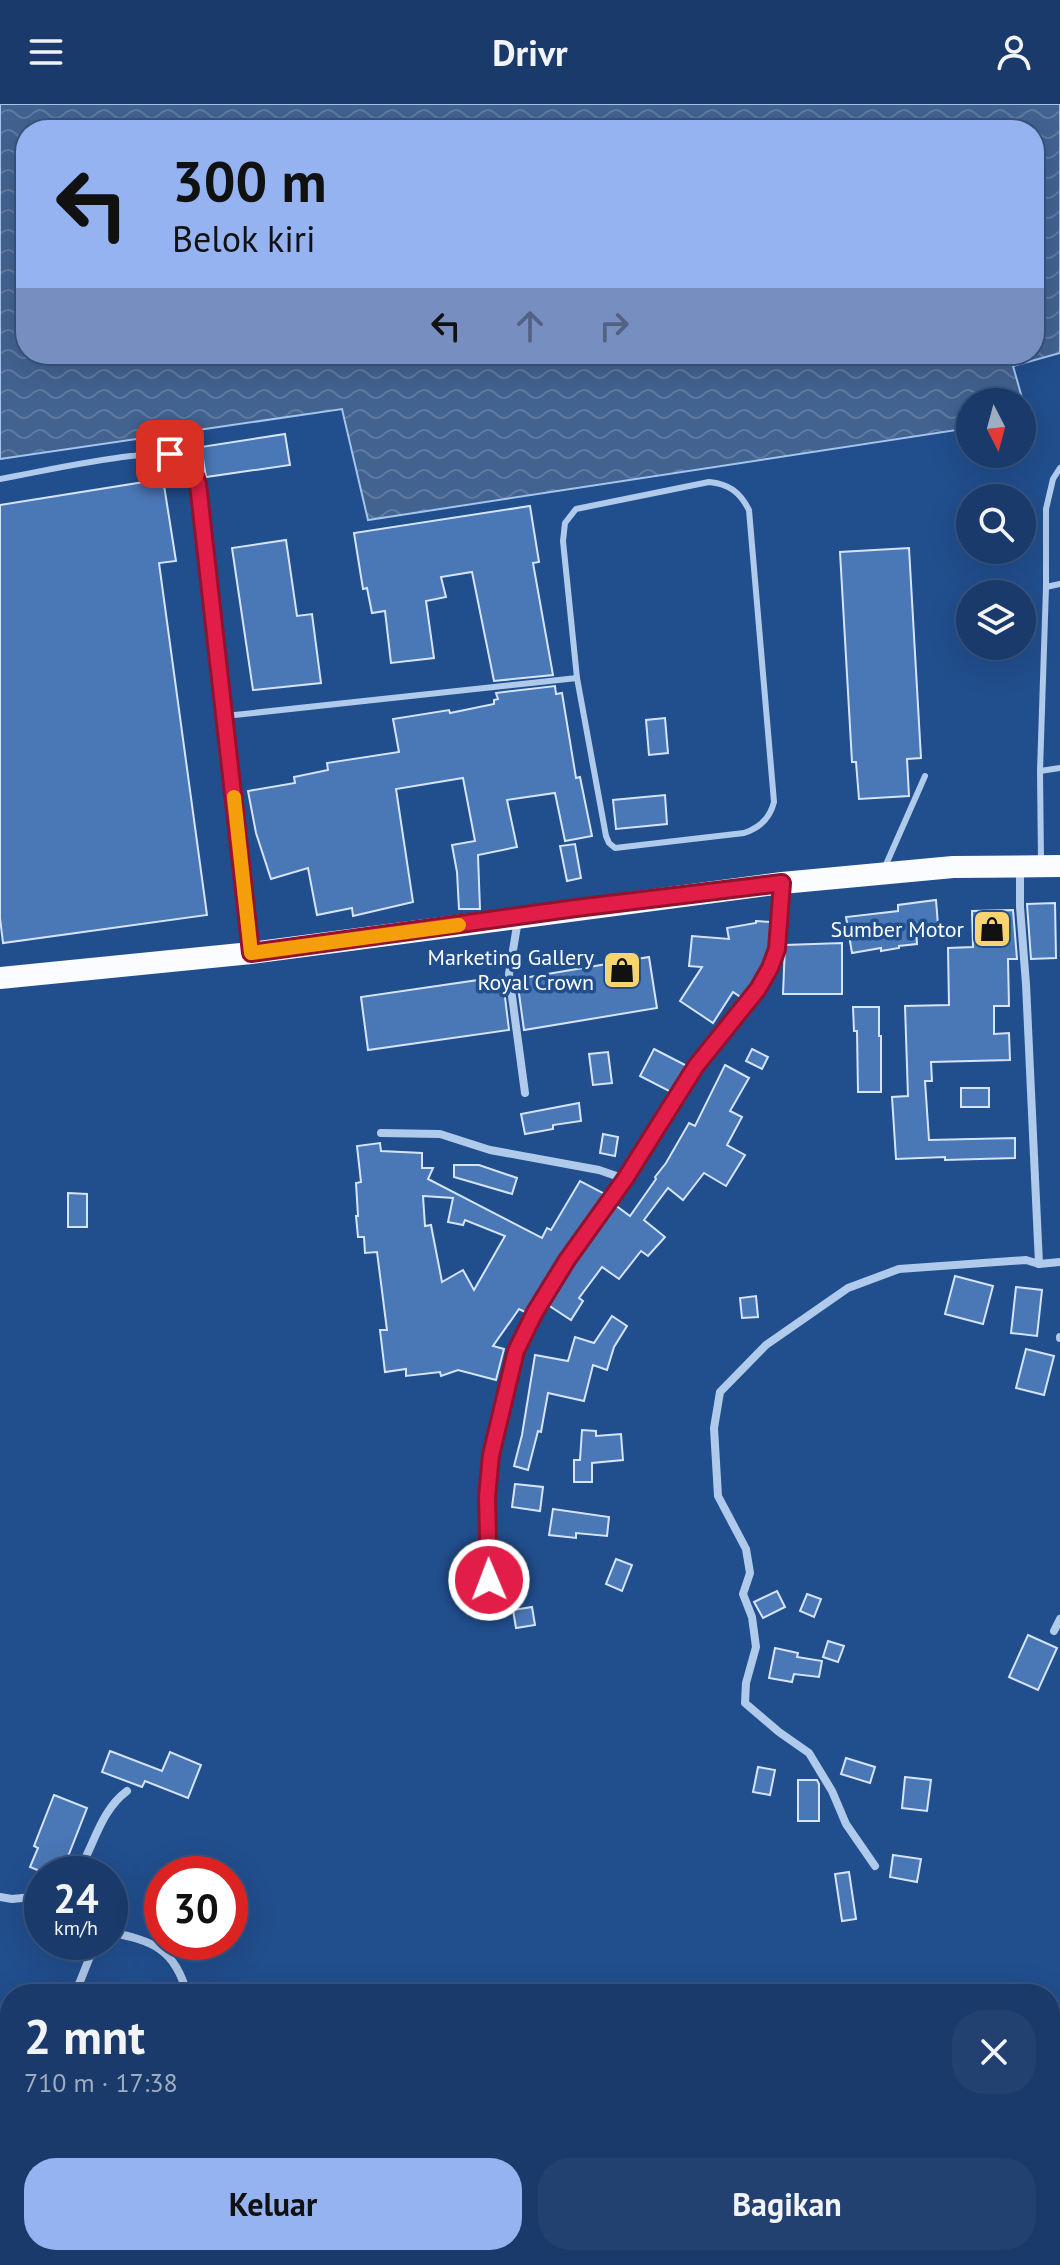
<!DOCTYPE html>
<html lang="id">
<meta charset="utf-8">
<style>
:root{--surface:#193a6a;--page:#224170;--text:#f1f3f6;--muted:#9fadc1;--line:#37547e;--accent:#95b2f1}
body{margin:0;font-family:"PT Sans",sans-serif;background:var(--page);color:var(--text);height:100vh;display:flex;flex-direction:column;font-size:30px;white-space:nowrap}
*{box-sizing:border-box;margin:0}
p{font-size:26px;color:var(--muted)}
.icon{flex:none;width:44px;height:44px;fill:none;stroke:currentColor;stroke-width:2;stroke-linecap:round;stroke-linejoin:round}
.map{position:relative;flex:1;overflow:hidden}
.panel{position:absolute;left:0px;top:1880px;width:1060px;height:282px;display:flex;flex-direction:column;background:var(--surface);border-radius:32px 32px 0 0;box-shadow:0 8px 32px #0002,0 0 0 2px var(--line)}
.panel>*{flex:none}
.guide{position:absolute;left:16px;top:16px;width:1028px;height:244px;border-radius:32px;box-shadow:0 8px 32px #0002,0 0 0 2px var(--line);background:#95b2f1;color:#111;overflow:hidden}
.needle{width:52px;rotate:174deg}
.tools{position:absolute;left:956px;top:284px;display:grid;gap:16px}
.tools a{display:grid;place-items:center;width:80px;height:80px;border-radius:50%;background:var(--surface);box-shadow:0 8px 32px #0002,0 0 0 2px var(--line);font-size:40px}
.speed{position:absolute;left:24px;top:1752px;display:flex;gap:16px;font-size:40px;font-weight:700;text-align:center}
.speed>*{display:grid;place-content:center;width:104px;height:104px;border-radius:50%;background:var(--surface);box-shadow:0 8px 32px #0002,0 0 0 2px var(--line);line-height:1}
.speed small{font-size:20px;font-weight:400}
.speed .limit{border:12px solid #d22;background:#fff;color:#111}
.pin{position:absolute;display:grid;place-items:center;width:68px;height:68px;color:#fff;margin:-34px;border-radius:16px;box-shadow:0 4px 12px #0006}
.me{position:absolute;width:88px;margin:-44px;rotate:359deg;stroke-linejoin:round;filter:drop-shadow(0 0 6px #0008)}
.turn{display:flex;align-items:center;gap:28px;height:168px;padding:0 24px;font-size:36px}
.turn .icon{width:104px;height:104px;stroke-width:2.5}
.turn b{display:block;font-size:56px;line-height:68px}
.lanes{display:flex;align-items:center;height:76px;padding:0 24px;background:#0003;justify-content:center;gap:40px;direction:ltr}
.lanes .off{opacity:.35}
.round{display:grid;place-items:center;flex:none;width:84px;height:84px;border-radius:32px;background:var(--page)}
.headline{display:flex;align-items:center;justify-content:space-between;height:136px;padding:0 24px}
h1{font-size:48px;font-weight:600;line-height:60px}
.cta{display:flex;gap:16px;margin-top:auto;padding:16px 24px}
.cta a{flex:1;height:92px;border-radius:32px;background:var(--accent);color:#111;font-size:32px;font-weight:600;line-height:92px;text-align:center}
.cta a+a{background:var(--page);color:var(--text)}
header{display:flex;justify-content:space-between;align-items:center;height:104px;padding:0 24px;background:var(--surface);font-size:36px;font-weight:600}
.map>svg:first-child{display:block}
</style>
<header><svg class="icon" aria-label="menu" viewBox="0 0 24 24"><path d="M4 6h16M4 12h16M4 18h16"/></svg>Drivr<svg class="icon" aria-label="person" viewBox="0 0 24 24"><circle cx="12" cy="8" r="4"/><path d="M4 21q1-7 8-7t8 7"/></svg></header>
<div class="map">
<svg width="1060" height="2161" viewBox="0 0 1060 2161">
<defs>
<pattern id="water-waves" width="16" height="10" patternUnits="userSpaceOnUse" patternTransform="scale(2)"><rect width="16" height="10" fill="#426290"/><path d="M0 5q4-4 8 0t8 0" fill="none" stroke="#5e7aa1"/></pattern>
</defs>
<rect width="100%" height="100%" fill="#214e8d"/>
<path fill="url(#water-waves)" stroke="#a4c4ed" stroke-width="2" fill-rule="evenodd" d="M 0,0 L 1060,0 L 1060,249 L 1013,262 L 1028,315 L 1022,316 L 1022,298 L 970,298 L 970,324 L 368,416 L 342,305 L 0,355 ZM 26,26 L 1034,26 L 1034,250 L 26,250 Z"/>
<g fill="#4a77b5" stroke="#d5e4f9" stroke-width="2" fill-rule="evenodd">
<polygon points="285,330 290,361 206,373 201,343"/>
<polygon points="163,375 176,457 159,459 207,811 3,839 0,814 0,401"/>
<polygon points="530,402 539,458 533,459 553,571 494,577 472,468 441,473 446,493 426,497 434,554 391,559 385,507 372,509 367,484 363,485 354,429"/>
<polygon points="286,436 297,512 312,510 321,579 253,586 232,444"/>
<polygon points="909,444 921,654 907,655 909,692 859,695 856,658 852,658 840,448"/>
<polygon points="555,582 556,590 562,589 576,674 580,673 592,732 565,737 555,689 507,696 517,743 478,751 480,805 459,805 457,768 452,741 475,737 463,674 396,685 413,798 353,812 352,804 317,811 308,764 271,775 256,729 248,687 295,679 294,673 328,666 327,659 399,648 393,615 449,606 450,609 494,600 494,596 498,595 496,589"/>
<polygon points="665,614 668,649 649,651 646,616"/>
<polygon points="665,691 667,720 616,725 613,696"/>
<polygon points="575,740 581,774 567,777 560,742"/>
<polygon points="936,796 938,821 916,823 917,840 899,842 899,844 881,847 881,844 852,849 846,813 898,807 898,801"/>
<polygon points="1055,799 1056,854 1031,855 1027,800"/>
<polygon points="1013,806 1017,855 1008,855 1009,902 994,902 994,930 1009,929 1010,956 931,958 932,977 925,977 929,1036 1015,1034 1015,1054 945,1056 945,1053 896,1055 892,993 908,992 905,902 949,901 948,844 973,843 972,807"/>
<polygon points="756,817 771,818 770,843 764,861 742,894 733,888 713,919 680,897 702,863 689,862 692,832 729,835 727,824 756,819"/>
<polygon points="842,839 842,890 783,890 785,841"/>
<polygon points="649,853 657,904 524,926 517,875"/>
<polygon points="499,873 500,878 503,877 509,926 368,946 361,893"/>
<polygon points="853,903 879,903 879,932 881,932 881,988 858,988 857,927 854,927"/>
<polygon points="654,945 687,962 671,988 640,972"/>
<polygon points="752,945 768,953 762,965 746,957"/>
<polygon points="608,948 612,979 593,981 589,950"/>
<polygon points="725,961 749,974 730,1007 742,1013 727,1041 745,1051 726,1082 704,1069 683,1096 668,1084 644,1116 665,1133 648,1152 641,1147 619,1175 602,1163 579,1194 583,1197 571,1216 548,1201 573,1160 615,1101 630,1112 656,1075 655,1073 666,1059 689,1019 695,1022"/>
<rect x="961" y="984" width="28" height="19"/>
<polygon points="579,999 581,1017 553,1021 553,1025 525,1030 521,1010"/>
<polygon points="603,1030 618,1033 615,1052 600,1049"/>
<path d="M 380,1039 L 381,1047 L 422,1049 L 422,1064 L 433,1064 L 428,1075 L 542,1134 L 547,1124 L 551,1126 L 580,1077 L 605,1090 L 561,1152 L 536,1194 L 525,1208 L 519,1205 L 493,1242 L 504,1245 L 496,1276 L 458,1266 L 441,1272 L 440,1268 L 406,1272 L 406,1265 L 385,1268 L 380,1226 L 387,1226 L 377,1148 L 365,1149 L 364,1133 L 358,1133 L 356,1112 L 358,1112 L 356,1079 L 361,1078 L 357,1042 ZM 423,1092 L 453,1094 L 448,1118 L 463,1121 L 465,1116 L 505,1132 L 474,1186 L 463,1166 L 442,1178 L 431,1121 L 425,1122 Z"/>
<polygon points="454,1061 479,1061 517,1074 512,1090 454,1073"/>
<polygon points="68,1089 87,1090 87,1123 68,1123"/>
<polygon points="955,1172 993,1182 983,1220 945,1210"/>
<polygon points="1016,1183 1042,1186 1037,1232 1011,1229"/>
<polygon points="756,1192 758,1213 742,1214 740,1194"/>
<polygon points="612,1212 627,1222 614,1243 607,1266 593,1261 584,1297 548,1289 541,1328 538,1327 528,1366 514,1362 522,1331 535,1251 568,1257 575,1233 594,1239"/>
<polygon points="1026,1245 1054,1252 1044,1291 1016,1284"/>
<polygon points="582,1326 596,1327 596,1332 621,1330 623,1356 592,1359 592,1378 574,1378 574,1356 580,1356"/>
<polygon points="515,1380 543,1383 540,1407 512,1403"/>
<polygon points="553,1405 609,1413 607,1432 576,1429 576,1434 549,1431"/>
<polygon points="616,1455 632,1461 622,1487 606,1480"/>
<polygon points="777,1487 785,1503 763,1514 754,1498"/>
<polygon points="807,1490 821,1495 814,1513 800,1507"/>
<polygon points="532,1503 535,1521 516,1524 513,1506"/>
<polygon points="1028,1531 1057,1544 1038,1586 1009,1573"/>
<polygon points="828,1537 844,1542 838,1558 823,1553"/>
<polygon points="775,1544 798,1549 797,1553 822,1557 819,1573 794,1570 792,1578 769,1574"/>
<polygon points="110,1647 162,1667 170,1648 201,1661 188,1694 145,1677 142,1683 102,1668"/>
<polygon points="846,1654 875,1663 870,1679 841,1670"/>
<polygon points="758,1663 775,1666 770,1691 753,1688"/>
<polygon points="905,1673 931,1676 927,1707 902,1704"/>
<polygon points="798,1676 817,1676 819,1680 819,1717 798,1717"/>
<polygon points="54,1691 87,1704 67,1755 61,1753 54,1770 47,1770 30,1763 38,1744 34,1742"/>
<polygon points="893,1751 921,1755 917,1778 890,1773"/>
<polygon points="849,1768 856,1815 842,1817 835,1770"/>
</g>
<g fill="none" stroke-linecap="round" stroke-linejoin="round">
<g stroke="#b0caec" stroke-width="6">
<path d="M 0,375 C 43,367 87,357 131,352 C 143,351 157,348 169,350 C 185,353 193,366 198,380 L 250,845"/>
<path d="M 709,378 C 729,380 740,388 749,406 L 774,698 C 770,714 760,724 744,729 L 615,744 L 609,739 L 606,732 L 577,574 L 563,437 L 565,419 L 576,405 Z"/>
<polyline points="1046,483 1060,480"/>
<polyline points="225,612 577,574"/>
<polyline points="1040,667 1060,664"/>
<polyline points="1041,757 1040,667 1046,483 1046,405 1053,375 1060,364"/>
<polyline points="884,765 925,672"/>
</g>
<g stroke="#b0caec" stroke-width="8">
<polyline points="1020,763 1020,803 1026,880 1039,1160"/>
<polyline points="518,816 509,870 525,989"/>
<polyline points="381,1029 440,1030 490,1046 599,1066 625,1075"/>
<polyline points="1060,1234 1060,1233"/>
<polyline points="489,1476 487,1393 491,1351 516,1247 535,1208 567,1156 625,1075 696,962 758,885 770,864 777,845 780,825 782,779"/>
<polyline points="1054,1527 1060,1515"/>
<polyline points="875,1762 846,1720 832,1687 809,1649 779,1628 745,1599 746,1579 756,1543 752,1513 743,1490 750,1469 746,1445 718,1392 714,1324 720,1288 766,1241 848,1184 899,1165 1026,1156 1039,1160 1060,1158"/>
<path d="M 77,1770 C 94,1742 100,1707 127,1687"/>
<polyline points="0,1793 12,1795 42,1792"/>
<path d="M 110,1828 C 152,1837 175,1844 187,1890"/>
<polyline points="75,1890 91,1850 92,1838"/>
<polyline points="0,1960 10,1956"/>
<polyline points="173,2152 177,2161"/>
</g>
<polyline stroke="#fafcff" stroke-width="22" points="0,874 251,849 782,779 953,763 1060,762"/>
</g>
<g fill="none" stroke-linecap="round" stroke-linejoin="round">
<defs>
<path id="route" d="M 170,350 C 185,356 193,364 198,380 L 251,849 L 576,804 L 782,779 L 777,845 L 770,864 L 758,885 L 696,962 L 625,1075 L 567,1156 L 535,1208 L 516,1247 L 491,1351 L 487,1393 L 489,1476"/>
</defs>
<use href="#route" stroke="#92132f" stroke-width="20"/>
<use href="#route" stroke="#e11d48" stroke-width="14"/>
<polyline stroke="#f59e0b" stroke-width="14" points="234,693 251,849 459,821"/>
</g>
<defs>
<symbol id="shop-square" viewBox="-11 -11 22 22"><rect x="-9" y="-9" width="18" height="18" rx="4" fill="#f8d471" stroke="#214e8d"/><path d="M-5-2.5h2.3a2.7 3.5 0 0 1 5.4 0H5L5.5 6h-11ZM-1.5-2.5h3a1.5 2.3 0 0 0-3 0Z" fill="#111"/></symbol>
</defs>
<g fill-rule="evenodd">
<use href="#shop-square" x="970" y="803" width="44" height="44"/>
<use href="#shop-square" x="600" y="844" width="44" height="44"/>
</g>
<g text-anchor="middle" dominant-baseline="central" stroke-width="7" stroke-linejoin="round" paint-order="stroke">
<g font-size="22" fill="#fff" stroke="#214e8d" text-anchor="end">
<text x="964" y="825">Sumber Motor</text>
<text x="594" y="853">Marketing Gallery<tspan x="594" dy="25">Royal Crown</tspan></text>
</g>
</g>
</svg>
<div class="tools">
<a><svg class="needle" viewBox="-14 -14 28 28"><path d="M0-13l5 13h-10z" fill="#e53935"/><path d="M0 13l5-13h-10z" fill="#9fadc1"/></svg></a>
<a><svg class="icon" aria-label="search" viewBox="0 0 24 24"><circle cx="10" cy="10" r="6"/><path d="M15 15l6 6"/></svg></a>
<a><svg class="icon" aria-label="layers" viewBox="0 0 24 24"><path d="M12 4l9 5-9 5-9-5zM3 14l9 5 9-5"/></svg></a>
</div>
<div class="speed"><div>24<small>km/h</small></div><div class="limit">30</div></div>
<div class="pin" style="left:170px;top:350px;background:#d93025"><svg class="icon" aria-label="arrive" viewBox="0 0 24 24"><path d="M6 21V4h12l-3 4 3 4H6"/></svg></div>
<svg class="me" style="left:489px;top:1476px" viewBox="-20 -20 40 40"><circle r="17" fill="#e11d48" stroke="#fff" stroke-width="3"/><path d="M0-11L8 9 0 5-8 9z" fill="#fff"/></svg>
<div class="guide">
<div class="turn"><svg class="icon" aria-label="left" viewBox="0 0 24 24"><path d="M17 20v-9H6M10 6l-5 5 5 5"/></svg><div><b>300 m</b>Belok kiri</div></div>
<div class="lanes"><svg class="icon" aria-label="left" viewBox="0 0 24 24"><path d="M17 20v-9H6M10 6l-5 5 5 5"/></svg><svg class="icon off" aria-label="ahead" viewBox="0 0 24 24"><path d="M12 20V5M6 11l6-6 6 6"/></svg><svg class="icon off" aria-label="right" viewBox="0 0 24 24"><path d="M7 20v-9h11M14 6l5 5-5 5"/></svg></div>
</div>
<section class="panel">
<div class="headline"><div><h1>2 mnt</h1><p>710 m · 17:38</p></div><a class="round"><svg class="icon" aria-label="close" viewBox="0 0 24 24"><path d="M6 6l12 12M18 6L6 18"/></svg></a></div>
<div class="cta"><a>Keluar</a><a>Bagikan</a></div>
</section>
</div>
